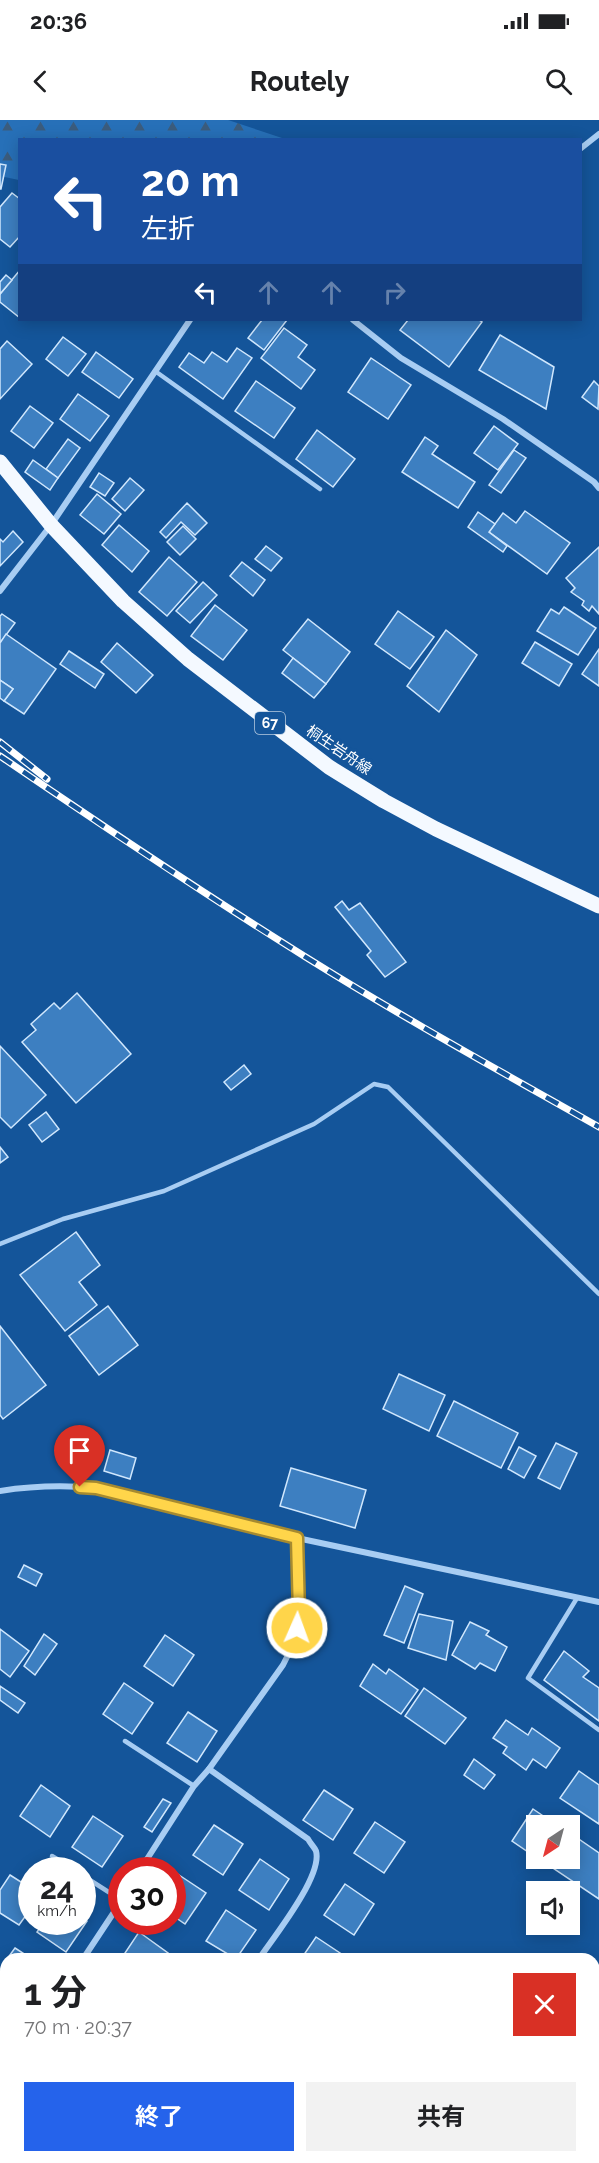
<!DOCTYPE html>
<html lang="ja">
<meta charset="utf-8">
<style>
:root{--surface:#fff;--page:#f2f2f2;--text:#202124;--muted:#757577;--accent:#2563eb}
body{margin:0;font-family:Raleway,"Noto Sans JP",sans-serif;background:var(--page);color:var(--text);height:100vh;display:flex;flex-direction:column;font-size:22px;white-space:nowrap}
*{box-sizing:border-box;margin:0}
p{font-size:20px;color:var(--muted)}
.icon{flex:none;width:33px;height:33px;fill:none;stroke:currentColor;stroke-width:2;stroke-linecap:round;stroke-linejoin:round}
.map{position:relative;flex:1;overflow:hidden}
.details{position:absolute;left:0px;top:1833px;width:600px;height:210px;display:flex;flex-direction:column;background:var(--surface);border-radius:18px 18px 0 0;box-shadow:0 3px 15px #0003}
.details>*{flex:none}
.banner{position:absolute;left:18px;top:18px;width:564px;height:183px;border-radius:0px;box-shadow:0 3px 15px #0003;background:#1a4fa0;color:#fff;overflow:hidden}
.needle{width:39px;rotate:216deg}
.fabs{position:absolute;left:526px;top:1695px;display:grid;gap:12px}
.fabs a{display:grid;place-items:center;width:54px;height:54px;border-radius:0px;background:var(--surface);box-shadow:0 3px 15px #0003;font-size:30px}
.speed{position:absolute;left:18px;top:1737px;display:flex;gap:12px;font-size:30px;font-weight:700;text-align:center}
.speed>*{display:grid;place-content:center;width:78px;height:78px;border-radius:50%;background:var(--surface);box-shadow:0 3px 15px #0003;line-height:1}
.speed small{font-size:15px;font-weight:400}
.speed .limit{border:9px solid #d22;background:#fff;color:#111}
.pin{position:absolute;display:grid;place-items:center;width:51px;height:51px;color:#fff;margin:-62px -26px;border-radius:50% 50% 50% 0;rotate:-45deg;box-shadow:0 0 6px #0007}
.pin .icon{rotate:45deg}
.me{position:absolute;width:66px;margin:-33px;rotate:2deg;stroke-linejoin:round;filter:drop-shadow(0 0 4px #0008)}
.turn{display:flex;align-items:center;gap:21px;height:126px;padding:0 24px;font-size:27px}
.turn .icon{width:78px;height:78px;stroke-width:2.5}
.turn b{display:block;font-size:42px;line-height:51px}
.lanes{display:flex;align-items:center;height:57px;padding:0 24px;background:#0003;justify-content:center;gap:30px;direction:ltr}
.lanes .off{opacity:.35}
.round{display:grid;place-items:center;flex:none;width:63px;height:63px;border-radius:0px;background:var(--page)}
.summary{display:flex;align-items:center;justify-content:space-between;height:102px;padding:0 24px}
h1{font-size:36px;font-weight:700;line-height:45px}
.cta{display:flex;gap:12px;margin-top:auto;padding:12px 24px}
.cta a{flex:1;height:69px;border-radius:0px;background:var(--accent);color:#fff;font-size:24px;font-weight:700;line-height:69px;text-align:center}
.cta a+a{background:var(--page);color:var(--text)}
.status{display:flex;justify-content:space-between;align-items:center;height:42px;padding:0 30px;background:var(--surface);direction:ltr}
.status svg{height:16px;fill:currentColor}
header{display:flex;justify-content:space-between;align-items:center;height:78px;padding:0 24px;background:var(--surface);font-size:27px;font-weight:700}
.map>svg:first-child{display:block}
</style>
<div class="status"><b>20:36</b><svg viewBox="0 0 49 12"><path d="M0 12V9h3v3zM5 12V6h3v6zM10 12V3h3v9zM15 12V0h3v12zM26 1h20v11H26zM47 4h2v5h-2z"/></svg></div>
<header><svg class="icon" aria-label="back" viewBox="0 0 24 24"><path d="M15 5l-7 7 7 7"/></svg>Routely<svg class="icon" aria-label="search" viewBox="0 0 24 24"><circle cx="10" cy="10" r="6"/><path d="M15 15l6 6"/></svg></header>
<div class="map">
<svg width="599" height="2043" viewBox="0 0 599 2043">
<defs>
<pattern id="forest-firs" width="22" height="20" patternUnits="userSpaceOnUse" patternTransform="scale(1.5)"><rect width="22" height="20" fill="#2770b8"/><path d="M5 1l3.5 6h-7zM16 11l3.5 6h-7z" fill="#3b5c7d"/></pattern>
</defs>
<rect width="100%" height="100%" fill="#14559a"/>
<polygon fill="url(#forest-firs)" points="0,0 228,0 285,19 20,20 19,60 0,56"/>
<g fill="#3d7fc1" stroke="#d0e7fd" stroke-width="1.5">
<polygon points="0,44 6,45 1,69 0,69"/>
<polygon points="12,73 20,79 20,116 10,127 0,119 0,87"/>
<polygon points="20,150 20,198 0,182 0,174"/>
<polygon points="6,155 12,160 0,174 0,162"/>
<polygon points="262,200 287,200 264,230 248,218"/>
<polygon points="408,200 479,200 482,202 449,247 400,210"/>
<polygon points="284,208 307,225 298,237 315,250 301,269 261,238"/>
<polygon points="500,215 554,247 546,289 479,250"/>
<polygon points="63,217 86,234 68,256 46,239"/>
<polygon points="7,221 32,244 0,279 0,229"/>
<polygon points="237,228 252,238 223,279 179,247 189,233 204,243 212,232 227,242"/>
<polygon points="96,232 133,259 119,278 82,252"/>
<polygon points="371,238 411,265 388,299 348,272"/>
<polygon points="256,261 295,288 274,318 235,291"/>
<polygon points="594,261 599,266 598,289 582,277"/>
<polygon points="78,274 109,296 90,321 60,299"/>
<polygon points="30,286 53,303 34,328 11,311"/>
<polygon points="494,306 518,324 498,350 474,333"/>
<polygon points="317,310 355,339 333,367 296,339"/>
<polygon points="425,317 438,326 432,334 475,362 458,388 402,352"/>
<polygon points="68,319 80,328 58,358 46,349"/>
<polygon points="514,330 526,338 501,373 489,365"/>
<polygon points="33,340 58,358 50,370 25,352"/>
<polygon points="99,353 114,363 105,376 90,367"/>
<polygon points="130,358 144,370 125,391 112,379"/>
<polygon points="97,374 121,394 104,414 80,395"/>
<polygon points="187,383 207,403 195,415 181,402 166,418 160,412"/>
<polygon points="525,391 570,423 547,454 489,412 503,393 516,403"/>
<polygon points="478,392 495,404 489,412 507,426 503,432 468,407"/>
<polygon points="119,405 149,431 132,452 102,425"/>
<polygon points="183,406 196,419 180,435 167,422"/>
<polygon points="13,411 23,422 0,446 0,419 3,422"/>
<polygon points="266,426 282,438 271,451 255,439"/>
<polygon points="599,427 599,494 592,486 589,491 582,485 584,481 571,472 575,468 566,458"/>
<polygon points="169,437 197,462 167,496 139,472"/>
<polygon points="242,442 265,460 253,476 230,456"/>
<polygon points="203,462 217,475 190,503 176,491"/>
<polygon points="215,485 247,510 223,540 191,516"/>
<polygon points="564,487 596,508 578,535 537,511 551,489 559,494"/>
<polygon points="398,491 434,517 410,549 375,524"/>
<polygon points="2,494 15,503 0,523 0,496"/>
<polygon points="308,499 350,532 326,564 283,530"/>
<polygon points="446,510 477,535 439,592 407,566"/>
<polygon points="6,514 56,549 24,594 4,581 13,569 0,560 0,523"/>
<polygon points="535,522 572,544 559,566 522,543"/>
<polygon points="117,523 153,555 136,573 101,542"/>
<polygon points="599,529 599,566 582,554"/>
<polygon points="69,531 104,554 95,568 60,544"/>
<polygon points="293,538 326,564 314,578 282,553"/>
<polygon points="0,560 13,569 4,581 0,578"/>
<polygon points="342,781 349,790 360,783 406,842 385,857 367,835 371,831 335,787"/>
<polygon points="77,873 131,934 76,983 22,922 36,910 31,904 54,883 60,889"/>
<polygon points="0,926 46,975 11,1008 0,997"/>
<polygon points="244,945 251,954 231,970 224,962"/>
<polygon points="46,992 59,1009 42,1022 29,1005"/>
<polygon points="0,1027 8,1037 0,1043"/>
<polygon points="76,1112 100,1145 79,1162 97,1185 65,1211 20,1155"/>
<polygon points="108,1186 138,1225 99,1255 69,1216"/>
<polygon points="0,1206 46,1265 3,1299 0,1295"/>
<polygon points="399,1254 445,1275 429,1311 383,1289"/>
<polygon points="454,1281 518,1313 501,1348 437,1316"/>
<polygon points="556,1323 577,1333 560,1369 538,1358"/>
<polygon points="519,1327 536,1336 524,1358 508,1349"/>
<polygon points="110,1330 136,1338 130,1359 104,1351"/>
<polygon points="291,1348 366,1370 355,1408 280,1386"/>
<polygon points="24,1445 42,1454 36,1466 18,1457"/>
<polygon points="405,1466 423,1474 404,1523 384,1515"/>
<polygon points="419,1494 453,1501 446,1540 408,1528"/>
<polygon points="470,1502 489,1511 486,1515 507,1527 495,1551 480,1543 475,1549 452,1535"/>
<polygon points="0,1509 29,1531 10,1557 0,1549"/>
<polygon points="44,1514 57,1524 35,1555 24,1546"/>
<polygon points="165,1515 194,1535 173,1566 144,1546"/>
<polygon points="564,1531 589,1551 583,1557 599,1568 599,1601 544,1560"/>
<polygon points="373,1544 386,1554 389,1549 418,1570 401,1594 360,1566"/>
<polygon points="124,1563 153,1583 132,1614 103,1594"/>
<polygon points="0,1566 25,1583 18,1593 0,1580"/>
<polygon points="424,1568 466,1598 445,1624 405,1596"/>
<polygon points="188,1592 217,1611 197,1642 167,1623"/>
<polygon points="506,1600 528,1615 532,1608 560,1628 546,1648 533,1639 526,1650 503,1633 507,1627 493,1618"/>
<polygon points="474,1639 495,1655 484,1669 464,1655"/>
<polygon points="579,1651 599,1665 599,1704 560,1678"/>
<polygon points="41,1665 70,1686 50,1717 20,1696"/>
<polygon points="324,1670 353,1689 333,1720 303,1700"/>
<polygon points="163,1679 171,1683 152,1712 144,1707"/>
<polygon points="533,1689 558,1706 537,1706 537,1738 512,1721"/>
<polygon points="93,1696 123,1716 102,1747 72,1727"/>
<polygon points="375,1702 405,1722 384,1753 354,1733"/>
<polygon points="214,1705 243,1724 223,1755 193,1735"/>
<polygon points="570,1713 599,1733 599,1779 538,1738 570,1738"/>
<polygon points="260,1739 289,1759 269,1790 239,1770"/>
<polygon points="176,1753 206,1773 185,1804 172,1795 172,1758"/>
<polygon points="10,1755 32,1769 32,1787 19,1805 0,1793 0,1770"/>
<polygon points="345,1764 374,1784 354,1815 324,1795"/>
<polygon points="226,1790 256,1810 236,1839 206,1821"/>
<polygon points="82,1799 87,1801 66,1832 37,1812 44,1802 82,1802"/>
<polygon points="139,1812 168,1833 164,1839 121,1839"/>
<polygon points="316,1817 346,1837 345,1839 301,1839"/>
<polygon points="15,1828 32,1839 7,1839"/>
<polygon points="6,1841 6,1867 0,1863 0,1850"/>
<polygon points="0,1883 6,1887 6,1926 4,1930 0,1927"/>
<polygon points="79,2037 97,2037 106,2043 75,2043"/>
<polygon points="157,2037 201,2037 197,2043 153,2043"/>
</g>
<g fill="none" stroke-linecap="round" stroke-linejoin="round">
<g stroke="#a8cdf3" stroke-width="4.5">
<polyline points="155,251 320,369"/>
<polyline points="0,1124 63,1099 164,1071 314,1004 374,964 388,967 599,1174"/>
<polyline points="577,1478 528,1558 599,1610"/>
<polyline points="125,1621 194,1666"/>
<polyline points="52,1736 75,1750"/>
<polyline points="82,1755 121,1780"/>
</g>
<g stroke="#a8cdf3" stroke-width="6">
<polyline points="580,29 599,14"/>
<polyline points="353,200 401,238 503,299 594,362 599,368"/>
<polyline points="0,471 51,405 190,200"/>
<path d="M 0,1371 C 32,1366 63,1365 96,1368 L 297,1418 L 599,1482"/>
<path d="M 209,1649 L 308,1719 C 310,1723 315,1728 316,1731 C 323,1756 273,1818 259,1839"/>
<polyline points="140,1750 194,1666 209,1649 283,1545 295,1521 299,1494 297,1418"/>
<polyline points="83,1839 122,1780"/>
<polyline points="0,1974 6,1962"/>
<polyline points="0,2037 10,2043"/>
</g>
<polyline stroke="#f4f9ff" stroke-width="15" points="0,342 51,405 123,481 188,539 329,647 384,681 436,709 599,786"/>
<defs>
<g id="rail">
<polyline points="0,622 47,659"/>
<path d="M 0,636 C 100,704 201,772 304,836 C 400,896 500,951 599,1007"/>
</g>
</defs>
<use href="#rail" stroke="#fff" stroke-width="7"/>
<use href="#rail" stroke="#14559a" stroke-width="4.5" stroke-dasharray="14" stroke-linecap="butt"/>
</g>
<g fill="none" stroke-linecap="round" stroke-linejoin="round">
<defs>
<polyline id="route" points="80,1367 96,1368 297,1418 299,1494 297,1508"/>
</defs>
<use href="#route" stroke="#a68a30" stroke-width="15"/>
<use href="#route" stroke="#ffd54a" stroke-width="10"/>
</g>
<g text-anchor="middle" dominant-baseline="central" stroke-width="6" stroke-linejoin="round" paint-order="stroke">
<rect fill="#14559a" stroke="#b8cce1" stroke-width="1.5" x="255" y="592" width="30" height="22" rx="4.5"/>
<g font-size="14" font-weight="bold" fill="#fff">
<text x="270" y="603">67</text>
</g>
<g font-size="15" fill="#fff" stroke="#14559a">
<text transform="translate(339 630) rotate(34)">桐生岩舟線</text>
</g>
</g>
</svg>
<div class="fabs">
<a><svg class="needle" viewBox="-14 -14 28 28"><path d="M0-13l5 13h-10z" fill="#e53935"/><path d="M0 13l5-13h-10z" fill="#757577"/></svg></a>
<a><svg class="icon" aria-label="sound" viewBox="0 0 24 24"><path d="M4 9h4l5-4v14l-5-4H4zM17 9q2 3 0 6"/></svg></a>
</div>
<div class="speed"><div>24<small>km/h</small></div><div class="limit">30</div></div>
<div class="pin" style="left:80px;top:1367px;background:#d93025"><svg class="icon" aria-label="arrive" viewBox="0 0 24 24"><path d="M6 21V4h12l-3 4 3 4H6"/></svg></div>
<svg class="me" style="left:297px;top:1508px" viewBox="-20 -20 40 40"><circle r="17" fill="#ffd54a" stroke="#fff" stroke-width="3"/><path d="M0-11L8 9 0 5-8 9z" fill="#fff"/></svg>
<div class="banner">
<div class="turn"><svg class="icon" aria-label="left" viewBox="0 0 24 24"><path d="M17 20v-9H6M10 6l-5 5 5 5"/></svg><div><b>20 m</b>左折</div></div>
<div class="lanes"><svg class="icon" aria-label="left" viewBox="0 0 24 24"><path d="M17 20v-9H6M10 6l-5 5 5 5"/></svg><svg class="icon off" aria-label="ahead" viewBox="0 0 24 24"><path d="M12 20V5M6 11l6-6 6 6"/></svg><svg class="icon off" aria-label="ahead" viewBox="0 0 24 24"><path d="M12 20V5M6 11l6-6 6 6"/></svg><svg class="icon off" aria-label="right" viewBox="0 0 24 24"><path d="M7 20v-9h11M14 6l5 5-5 5"/></svg></div>
</div>
<section class="details">
<div class="summary"><div><h1>1 分</h1><p>70 m · 20:37</p></div><a class="round" style="background:#d93025;color:#fff"><svg class="icon" aria-label="close" viewBox="0 0 24 24"><path d="M6 6l12 12M18 6L6 18"/></svg></a></div>
<div class="cta"><a>終了</a><a>共有</a></div>
</section>
</div>
